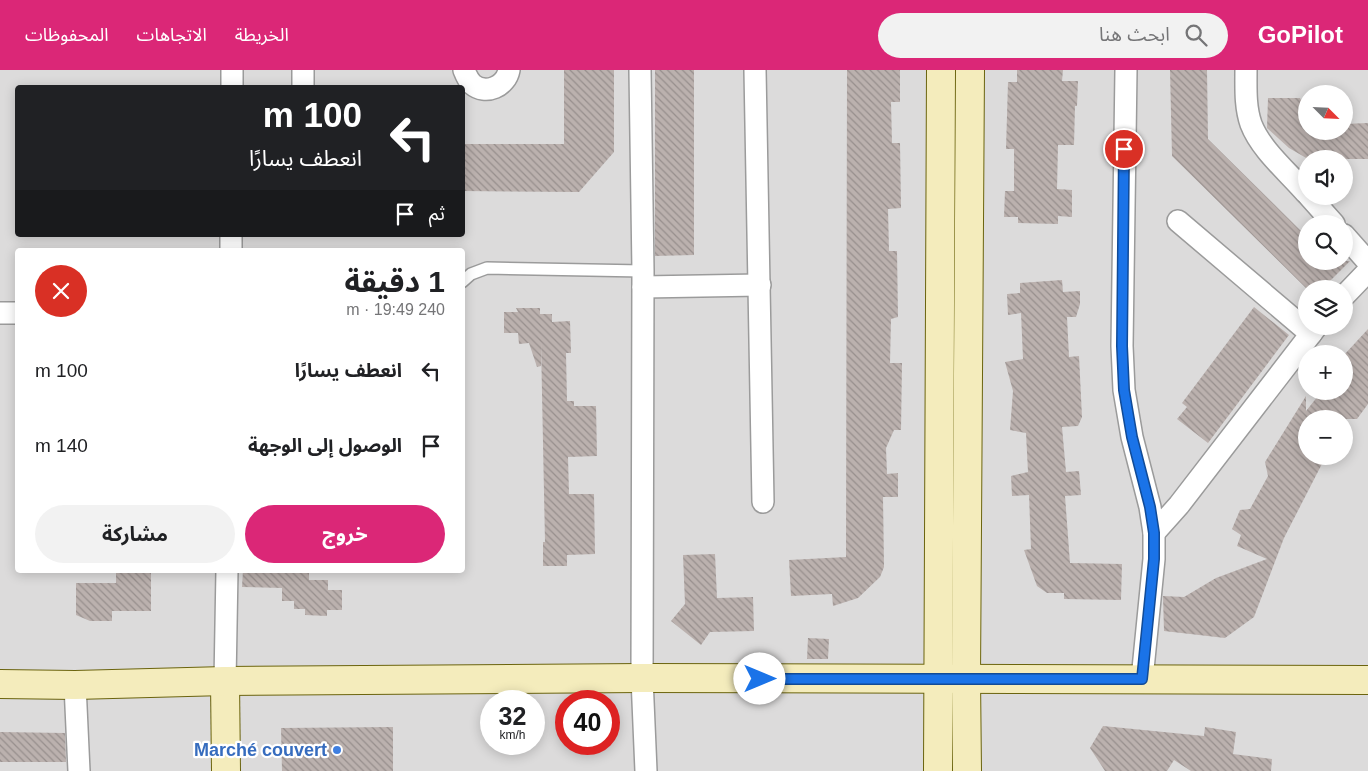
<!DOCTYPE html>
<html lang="ar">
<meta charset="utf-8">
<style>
:root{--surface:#fff;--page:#f2f2f2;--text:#202124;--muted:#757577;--accent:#db2777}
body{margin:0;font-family:Helvetica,"Noto Sans Arabic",sans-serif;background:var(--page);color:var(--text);direction:rtl;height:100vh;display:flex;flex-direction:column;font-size:19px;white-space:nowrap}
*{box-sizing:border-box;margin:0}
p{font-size:16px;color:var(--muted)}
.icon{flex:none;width:28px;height:28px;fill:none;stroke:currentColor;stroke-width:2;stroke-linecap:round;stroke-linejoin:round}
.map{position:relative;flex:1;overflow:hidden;direction:ltr}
.sheet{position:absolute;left:15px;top:178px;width:450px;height:325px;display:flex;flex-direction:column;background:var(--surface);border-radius:5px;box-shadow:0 2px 12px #0003;direction:rtl}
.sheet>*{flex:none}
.guide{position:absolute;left:15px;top:15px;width:450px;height:152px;border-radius:5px;box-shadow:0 2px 12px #0003;direction:rtl;background:#202124;color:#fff;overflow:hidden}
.needle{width:32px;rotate:114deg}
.tools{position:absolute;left:1298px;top:15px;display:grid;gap:10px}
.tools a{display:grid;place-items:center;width:55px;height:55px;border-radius:50%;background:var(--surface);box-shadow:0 2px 12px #0003;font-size:25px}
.speed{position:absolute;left:480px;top:620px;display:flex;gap:10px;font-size:25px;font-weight:700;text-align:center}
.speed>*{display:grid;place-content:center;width:65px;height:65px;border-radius:50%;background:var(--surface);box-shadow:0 2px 12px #0003;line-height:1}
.speed small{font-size:12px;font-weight:400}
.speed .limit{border:8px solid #d22;background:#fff;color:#111}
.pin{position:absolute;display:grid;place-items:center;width:42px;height:42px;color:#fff;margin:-21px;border:2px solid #fff;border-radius:50%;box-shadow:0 1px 5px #0007}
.me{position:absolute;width:55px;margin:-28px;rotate:90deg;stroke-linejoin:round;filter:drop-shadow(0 0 4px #0008)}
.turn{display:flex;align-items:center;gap:18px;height:105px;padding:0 20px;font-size:22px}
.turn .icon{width:65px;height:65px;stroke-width:2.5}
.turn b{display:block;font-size:35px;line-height:42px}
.then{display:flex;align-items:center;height:48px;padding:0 20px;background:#0003;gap:10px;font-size:19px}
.round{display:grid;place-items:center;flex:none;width:52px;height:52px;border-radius:26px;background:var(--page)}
.headline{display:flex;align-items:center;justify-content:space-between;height:85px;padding:0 20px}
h1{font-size:30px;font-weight:700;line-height:38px}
.cta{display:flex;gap:10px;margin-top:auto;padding:10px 20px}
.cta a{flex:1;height:58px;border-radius:30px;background:var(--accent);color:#fff;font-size:20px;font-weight:700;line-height:58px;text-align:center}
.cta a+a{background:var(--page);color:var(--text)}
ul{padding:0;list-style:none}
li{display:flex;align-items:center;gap:15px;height:75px;padding:0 20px}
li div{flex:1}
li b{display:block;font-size:19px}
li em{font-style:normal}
header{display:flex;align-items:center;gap:30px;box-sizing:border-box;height:70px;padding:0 25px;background:var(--accent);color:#fff}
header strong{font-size:24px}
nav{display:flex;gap:28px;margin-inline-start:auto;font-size:18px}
.search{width:350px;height:45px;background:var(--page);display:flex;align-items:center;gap:12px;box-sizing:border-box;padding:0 18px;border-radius:28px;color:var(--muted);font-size:19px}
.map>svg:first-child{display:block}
</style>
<header>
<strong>GoPilot</strong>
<div class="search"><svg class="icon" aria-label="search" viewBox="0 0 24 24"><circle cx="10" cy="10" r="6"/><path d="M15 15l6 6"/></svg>ابحث هنا</div>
<nav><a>الخريطة</a><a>الاتجاهات</a><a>المحفوظات</a></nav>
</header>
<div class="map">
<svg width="1368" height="701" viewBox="0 0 1368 701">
<defs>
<pattern id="building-back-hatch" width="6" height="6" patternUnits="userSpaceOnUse" patternTransform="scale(1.25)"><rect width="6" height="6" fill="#bbb1ae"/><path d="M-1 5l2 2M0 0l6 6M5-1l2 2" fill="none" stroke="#978f8d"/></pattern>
</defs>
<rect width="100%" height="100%" fill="#eee9e5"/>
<path fill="#dcdbdb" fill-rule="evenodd" d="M 0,0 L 1368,0 L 1368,701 L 0,701 ZM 18,18 L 462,18 L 462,165 L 18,165 ZM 1306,24 L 1344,24 L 1344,61 L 1306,61 ZM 1306,89 L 1344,89 L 1344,126 L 1306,126 ZM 1306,154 L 1344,154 L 1344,191 L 1306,191 ZM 18,180 L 462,180 L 462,500 L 18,500 ZM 1306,219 L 1344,219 L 1344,256 L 1306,256 ZM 1306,284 L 1344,284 L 1344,321 L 1306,321 ZM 1306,349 L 1344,349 L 1344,386 L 1306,386 ZM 491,631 L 534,631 L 534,674 L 491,674 ZM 566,631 L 609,631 L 609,674 L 566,674 Z"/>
<g fill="url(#building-back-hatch)">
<polygon points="564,0 614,0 614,82 579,122 462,121 462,74 564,74"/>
<polygon points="655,0 694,0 694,185 655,186"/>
<polygon points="847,0 900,0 900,32 891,32 892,73 900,73 901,138 888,139 889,181 897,181 898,247 891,249 890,293 902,293 901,360 894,360 886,378 887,404 898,403 898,427 883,427 884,497 880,507 858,528 833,536 832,524 791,526 789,490 846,487"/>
<polygon points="1017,0 1063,0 1062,11 1078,11 1077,36 1075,36 1074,75 1058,75 1057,119 1072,120 1072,147 1058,146 1058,154 1018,153 1018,147 1004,147 1005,121 1014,121 1014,79 1006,79 1008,12 1017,12"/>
<polygon points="1170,0 1207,0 1208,69 1306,166 1306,191 1350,191 1322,219 1307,219 1172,86"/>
<polygon points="1268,28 1300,28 1306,41 1306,61 1344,61 1344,54 1368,53 1368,89 1308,89 1289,78 1267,58"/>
<polygon points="1062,210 1063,222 1080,221 1080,234 1076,247 1067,247 1069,287 1079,286 1082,347 1078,356 1062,357 1066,402 1079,401 1081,425 1065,426 1070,493 1122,494 1121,530 1064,529 1064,523 1047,523 1037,516 1024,480 1031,479 1029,425 1012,426 1011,406 1028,402 1026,363 1010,360 1013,321 1005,292 1023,289 1021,243 1008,245 1007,224 1020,223 1020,213"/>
<polygon points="1254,237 1289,265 1208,373 1177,349 1187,337 1182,333"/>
<polygon points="516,238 540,238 540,244 552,244 552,252 570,251 571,283 566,283 567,331 574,331 574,336 596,336 597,386 568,387 569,424 594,424 595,484 567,485 567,496 543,496 543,472 545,472 541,273 541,296 537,297 529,273 519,274 518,263 504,263 504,242 518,242"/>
<polygon points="1368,259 1368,334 1357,349 1306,349 1306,386 1326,386 1284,468 1254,547 1225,568 1164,561 1163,526 1184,527 1216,508 1267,489 1237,476 1241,465 1232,459 1240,440 1250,439 1268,406 1265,392 1306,326 1306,341 1322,321 1344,321 1344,285"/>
<polygon points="715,484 717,528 753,527 754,561 710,562 701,575 671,551 685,534 683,485"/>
<polygon points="116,500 151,500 151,541 112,541 112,551 90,551 76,545 76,513 116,513"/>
<polygon points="243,500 309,500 309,510 328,510 328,520 342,520 342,540 327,540 327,546 305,545 305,539 294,539 294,531 282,531 282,518 242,517"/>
<polygon points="808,568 829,569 828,589 807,589"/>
<polygon points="1103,656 1204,666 1205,657 1236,662 1233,684 1272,689 1271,701 1191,701 1174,690 1167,701 1105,701 1090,678"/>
<polygon points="393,657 393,701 282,701 281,658"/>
<polygon points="0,662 65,663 66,692 0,692"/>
</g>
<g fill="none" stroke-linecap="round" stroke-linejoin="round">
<defs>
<polyline id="lane" points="462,212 471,204 487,198 643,201"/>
<g id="street">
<polyline points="303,0 303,18"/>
<path d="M 464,0 C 466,5 468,10 472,14 C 486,26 506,16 509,0"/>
<polyline points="640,0 643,201 642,608 646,701"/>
<polyline points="755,0 763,432"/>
<polyline points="1126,0 1122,276 1124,320 1132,367 1150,437 1154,463 1154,489 1142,609"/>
<path d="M 1246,0 C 1246,18 1245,37 1251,54 C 1261,80 1288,102 1306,123"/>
<polyline points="232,18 232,0"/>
<polyline points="1309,126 1334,154"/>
<polyline points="1178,151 1311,264"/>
<polyline points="1344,165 1368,192"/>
<polyline points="231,180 231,165"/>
<polyline points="643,217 760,215"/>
<polyline points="1344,226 1368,201"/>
<polyline points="0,243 18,243"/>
<polyline points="1154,463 1179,435 1317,256"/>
<polyline points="225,611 227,500"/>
<polyline points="75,615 79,701"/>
</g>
<g id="secondary">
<polyline points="225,611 226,701"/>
<polyline points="0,614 75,615 225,611 642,608 1368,610"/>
<polyline points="938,701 941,0"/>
<polyline points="967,701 966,608 970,0"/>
</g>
</defs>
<use href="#lane" stroke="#9b9b9b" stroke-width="14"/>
<use href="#street" stroke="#9b9b9b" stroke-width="24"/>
<use href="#secondary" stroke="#6b640e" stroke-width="30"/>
<use href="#lane" stroke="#fff" stroke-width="11"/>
<use href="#street" stroke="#fff" stroke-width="21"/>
<use href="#secondary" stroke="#f4ecbc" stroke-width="28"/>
</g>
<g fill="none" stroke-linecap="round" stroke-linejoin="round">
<defs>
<polyline id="route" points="760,609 1142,609 1154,489 1154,463 1150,437 1132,367 1124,320 1122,276 1124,79"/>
</defs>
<use href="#route" stroke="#114b97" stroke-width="12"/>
<use href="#route" stroke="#1a73e8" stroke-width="9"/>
</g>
<circle fill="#3f7fe0" stroke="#fff" stroke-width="2" cx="337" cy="680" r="5"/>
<g text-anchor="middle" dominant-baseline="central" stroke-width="4.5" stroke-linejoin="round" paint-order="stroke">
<g font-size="18" font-weight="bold" fill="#366cbe" stroke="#fff" text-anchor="end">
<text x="327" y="680">Marché couvert</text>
</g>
</g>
</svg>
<div class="tools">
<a><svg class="needle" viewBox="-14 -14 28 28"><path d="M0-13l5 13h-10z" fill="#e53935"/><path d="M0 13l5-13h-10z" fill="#757577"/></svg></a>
<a><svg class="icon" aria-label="sound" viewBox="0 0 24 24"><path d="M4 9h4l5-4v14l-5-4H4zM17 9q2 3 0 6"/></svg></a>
<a><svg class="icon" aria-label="search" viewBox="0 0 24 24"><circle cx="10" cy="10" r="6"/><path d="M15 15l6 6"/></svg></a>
<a><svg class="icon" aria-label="layers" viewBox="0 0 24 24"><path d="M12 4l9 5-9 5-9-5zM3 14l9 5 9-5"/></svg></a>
<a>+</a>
<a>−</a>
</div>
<div class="speed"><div>32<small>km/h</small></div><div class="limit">40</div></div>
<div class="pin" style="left:1124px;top:79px;background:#d93025"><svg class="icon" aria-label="arrive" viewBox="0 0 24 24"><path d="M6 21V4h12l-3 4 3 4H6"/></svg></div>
<svg class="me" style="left:760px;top:609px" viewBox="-20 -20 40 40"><circle r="19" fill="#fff"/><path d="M0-13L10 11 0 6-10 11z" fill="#1a73e8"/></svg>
<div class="guide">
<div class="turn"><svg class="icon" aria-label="left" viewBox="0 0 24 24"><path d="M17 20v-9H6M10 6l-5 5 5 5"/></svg><div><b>100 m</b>انعطف يسارًا</div></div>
<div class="then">ثم<svg class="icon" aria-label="arrive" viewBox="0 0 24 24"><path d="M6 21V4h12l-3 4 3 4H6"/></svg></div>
</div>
<section class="sheet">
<div class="headline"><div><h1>1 دقيقة</h1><p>240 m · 19:49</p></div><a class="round" style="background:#d93025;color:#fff"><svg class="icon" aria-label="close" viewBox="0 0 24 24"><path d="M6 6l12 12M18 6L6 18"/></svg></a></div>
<ul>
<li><svg class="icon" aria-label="left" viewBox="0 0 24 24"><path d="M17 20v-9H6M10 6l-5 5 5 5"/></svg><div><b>انعطف يسارًا</b></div><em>100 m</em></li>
<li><svg class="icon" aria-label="arrive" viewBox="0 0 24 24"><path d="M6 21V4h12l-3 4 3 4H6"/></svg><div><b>الوصول إلى الوجهة</b></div><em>140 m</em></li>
</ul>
<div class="cta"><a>خروج</a><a>مشاركة</a></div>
</section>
</div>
